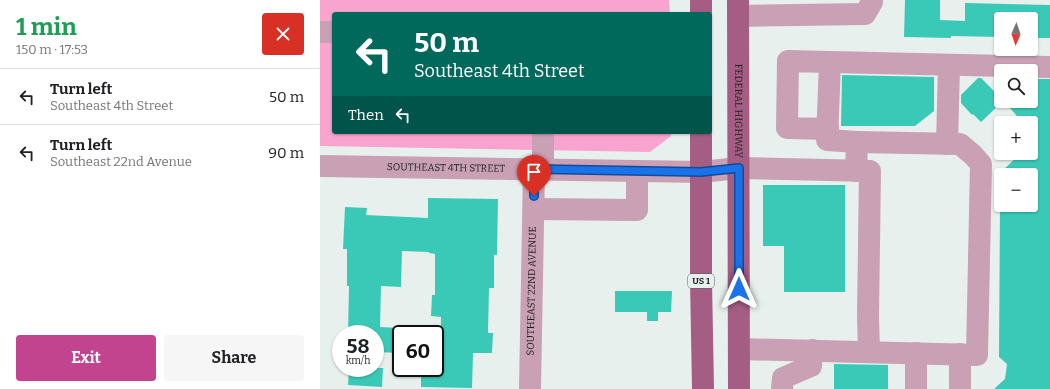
<!DOCTYPE html>
<meta charset="utf-8">
<style>
:root{--surface:#fff;--page:#f6f6f6;--text:#202124;--muted:#757577;--line:#e0e0e0;--accent:#c2438e}
body{margin:0;font-family:Bitter,serif;background:var(--page);color:var(--text);height:100vh;display:flex;flex-direction:column;font-size:15px;white-space:nowrap}
*{box-sizing:border-box;margin:0}
p{font-size:13px;color:var(--muted)}
.icon{flex:none;width:22px;height:22px;fill:none;stroke:currentColor;stroke-width:2;stroke-linecap:round;stroke-linejoin:round}
.map{position:relative;flex:1;overflow:hidden}
.side{display:flex;flex-direction:column;background:var(--surface);width:320px}
.side>*{flex:none}
.top-card{position:absolute;left:12px;top:12px;width:380px;height:122px;border-radius:4px;box-shadow:0 1px 3px #0004;background:#00695c;color:#fff;overflow:hidden}
.needle{width:26px;rotate:182deg}
.fabs{position:absolute;left:674px;top:12px;display:grid;gap:8px}
.fabs a{display:grid;place-items:center;width:44px;height:44px;border-radius:4px;background:var(--surface);box-shadow:0 1px 3px #0004;font-size:20px}
.speed{position:absolute;left:12px;top:325px;display:flex;gap:8px;font-size:20px;font-weight:700;text-align:center}
.speed>*{display:grid;place-content:center;width:52px;height:52px;border-radius:50%;background:var(--surface);box-shadow:0 1px 3px #0004;line-height:1}
.speed small{font-size:10px;font-weight:400}
.speed .limit{border:2px solid #111;border-radius:6px;background:#fff;color:#111}
.pin{position:absolute;display:grid;place-items:center;width:34px;height:34px;color:#fff;margin:-41px -17px;border-radius:50% 50% 50% 0;rotate:-45deg;box-shadow:0 0 4px #0007}
.pin .icon{rotate:45deg}
.me{position:absolute;width:44px;margin:-22px;rotate:0deg;stroke-linejoin:round;filter:drop-shadow(0 0 3px #0008)}
.turn{display:flex;align-items:center;gap:14px;height:84px;padding:0 16px;font-size:18px}
.turn .icon{width:52px;height:52px;stroke-width:2.5}
.turn b{display:block;font-size:28px;line-height:34px}
.then{display:flex;align-items:center;height:38px;padding:0 16px;background:#0003;gap:8px;font-size:15px}
.round{display:grid;place-items:center;flex:none;width:42px;height:42px;border-radius:4px;background:var(--page)}
.head{display:flex;align-items:center;justify-content:space-between;height:68px;padding:0 16px}
h1{font-size:24px;font-weight:700;line-height:30px;color:#1e9e55}
.button{display:flex;gap:8px;margin-top:auto;padding:8px 16px}
.button a{flex:1;height:46px;border-radius:4px;background:var(--accent);color:#fff;font-size:16px;font-weight:700;line-height:46px;text-align:center}
.button a+a{background:var(--page);color:var(--text)}
ul{padding:0;list-style:none}
li{display:flex;align-items:center;gap:12px;height:56px;padding:0 16px;border-top:1px solid var(--line)}
li div{flex:1}
li b{display:block;font-size:15px}
li em{font-style:normal}
main{display:flex;flex:1;min-height:0}
.map>svg:first-child{display:block}
</style>
<main>
<section class="side">
<div class="head"><div><h1>1 min</h1><p>150 m · 17:53</p></div><a class="round" style="background:#d93025;color:#fff"><svg class="icon" aria-label="close" viewBox="0 0 24 24"><path d="M6 6l12 12M18 6L6 18"/></svg></a></div>
<ul>
<li><svg class="icon" aria-label="left" viewBox="0 0 24 24"><path d="M17 20v-9H6M10 6l-5 5 5 5"/></svg><div><b>Turn left</b><p>Southeast 4th Street</p></div><em>50 m</em></li>
<li><svg class="icon" aria-label="left" viewBox="0 0 24 24"><path d="M17 20v-9H6M10 6l-5 5 5 5"/></svg><div><b>Turn left</b><p>Southeast 22nd Avenue</p></div><em>90 m</em></li>
</ul>
<div class="button"><a>Exit</a><a>Share</a></div>
</section>
<div class="map">
<svg width="730" height="389" viewBox="0 0 730 389">
<rect width="100%" height="100%" fill="#e8f0ee"/>
<polygon fill="#f8a4cf" points="0,0 349,0 350,14 14,14 14,132 351,132 351,136 330,152 0,146"/>
<g fill="#3bc9b7">
<polygon points="585,0 620,0 620,20 645,21 645,3 730,5 730,38 711,38 711,19 681,19 681,37 631,36 631,38 584,37"/>
<polygon points="522,75 614,77 614,111 595,126 521,126"/>
<polygon points="658,78 661,78 681,98 681,101 683,101 661,122 653,114 652,115 641,103 641,95"/>
<polygon points="711,79 730,79 730,389 674,389 685,379 687,364 679,357 680,205 711,205 711,175 678,175 701,153 711,153 711,123 703,123 684,101 711,101"/>
<polygon points="443,185 525,185 525,292 464,292 464,246 443,246"/>
<polygon points="108,198 178,199 177,255 174,255 174,288 169,288 168,333 173,333 172,353 153,353 152,388 101,387 101,368 115,368 115,361 120,361 121,317 111,316 112,295 115,295 115,254 109,253 109,252 82,251 81,287 61,286 60,327 81,328 81,353 55,352 55,334 28,334 29,286 27,286 27,249 23,249 25,207 47,208 46,215 108,218"/>
<polygon points="295,291 352,291 351,312 338,312 338,321 327,321 327,312 295,312"/>
<polygon points="514,364 568,365 568,389 514,389"/>
<polygon points="29,368 63,368 62,387 28,385"/>
</g>
<g fill="none" stroke-linecap="round" stroke-linejoin="round">
<g stroke="#c9a0b4" stroke-width="22">
<polyline points="418,16 545,14 552,2 552,0"/>
<polyline points="0,32 14,32"/>
<polyline points="508,129 467,128 468,61 510,62"/>
<polyline points="537,142 507,140 510,62 730,67"/>
<polyline points="627,144 629,65"/>
<path id="s1" d="M 0,166 L 381,172 L 419,168 L 550,171 L 548,316 L 549,352"/>
<polyline points="223,169 223,132"/>
<polyline points="214,209 317,210 317,171"/>
<polyline points="419,349 657,355 661,164 653,155 640,144 537,142 536,171"/>
<path id="s2" d="M 210,389 L 214,169"/>
<polyline points="462,389 463,378 491,366 492,350"/>
<polyline points="596,389 596,353"/>
<polyline points="640,389 640,354"/>
</g>
<g stroke="#a45d83" stroke-width="22">
<polyline points="381,0 381,14"/>
<path id="s3" d="M 418,0 L 419,389"/>
<polyline points="381,132 381,280 383,389"/>
</g>
</g>
<g fill="none" stroke-linecap="round" stroke-linejoin="round">
<defs>
<polyline id="route" points="214,196 214,169 381,172 419,168 419,289"/>
</defs>
<use href="#route" stroke="#114b97" stroke-width="10"/>
<use href="#route" stroke="#1a73e8" stroke-width="7"/>
</g>
<g text-anchor="middle" dominant-baseline="central" stroke-width="3.5" stroke-linejoin="round" paint-order="stroke">
<rect fill="#e8f0ee" stroke="#5b5f5e" stroke-width="1" x="368" y="274" width="26" height="14" rx="3"/>
<g font-size="9" font-weight="bold" fill="#1e2120">
<text x="381" y="281">US 1</text>
</g>
<g font-size="10" fill="#1e2120" stroke="#e8f0ee">
<text stroke="none"><textPath href="#s3" startOffset="111">FEDERAL HIGHWAY</textPath></text>
<text stroke="none"><textPath href="#s1" startOffset="126">SOUTHEAST 4TH STREET</textPath></text>
<text stroke="none"><textPath href="#s2" startOffset="98">SOUTHEAST 22ND AVENUE</textPath></text>
</g>
</g>
</svg>
<div class="fabs">
<a><svg class="needle" viewBox="-14 -14 28 28"><path d="M0-13l5 13h-10z" fill="#e53935"/><path d="M0 13l5-13h-10z" fill="#757577"/></svg></a>
<a><svg class="icon" aria-label="search" viewBox="0 0 24 24"><circle cx="10" cy="10" r="6"/><path d="M15 15l6 6"/></svg></a>
<a>+</a>
<a>−</a>
</div>
<div class="speed"><div>58<small>km/h</small></div><div class="limit">60</div></div>
<div class="pin" style="left:214px;top:196px;background:#d93025"><svg class="icon" aria-label="arrive" viewBox="0 0 24 24"><path d="M6 21V4h12l-3 4 3 4H6"/></svg></div>
<svg class="me" style="left:419px;top:289px" viewBox="-20 -20 40 40"><path d="M0-17L14 15 0 8-14 15z" fill="#1a73e8" stroke="#fff" stroke-width="4"/></svg>
<div class="top-card">
<div class="turn"><svg class="icon" aria-label="left" viewBox="0 0 24 24"><path d="M17 20v-9H6M10 6l-5 5 5 5"/></svg><div><b>50 m</b>Southeast 4th Street</div></div>
<div class="then">Then<svg class="icon" aria-label="left" viewBox="0 0 24 24"><path d="M17 20v-9H6M10 6l-5 5 5 5"/></svg></div>
</div>
</div>
</main>
